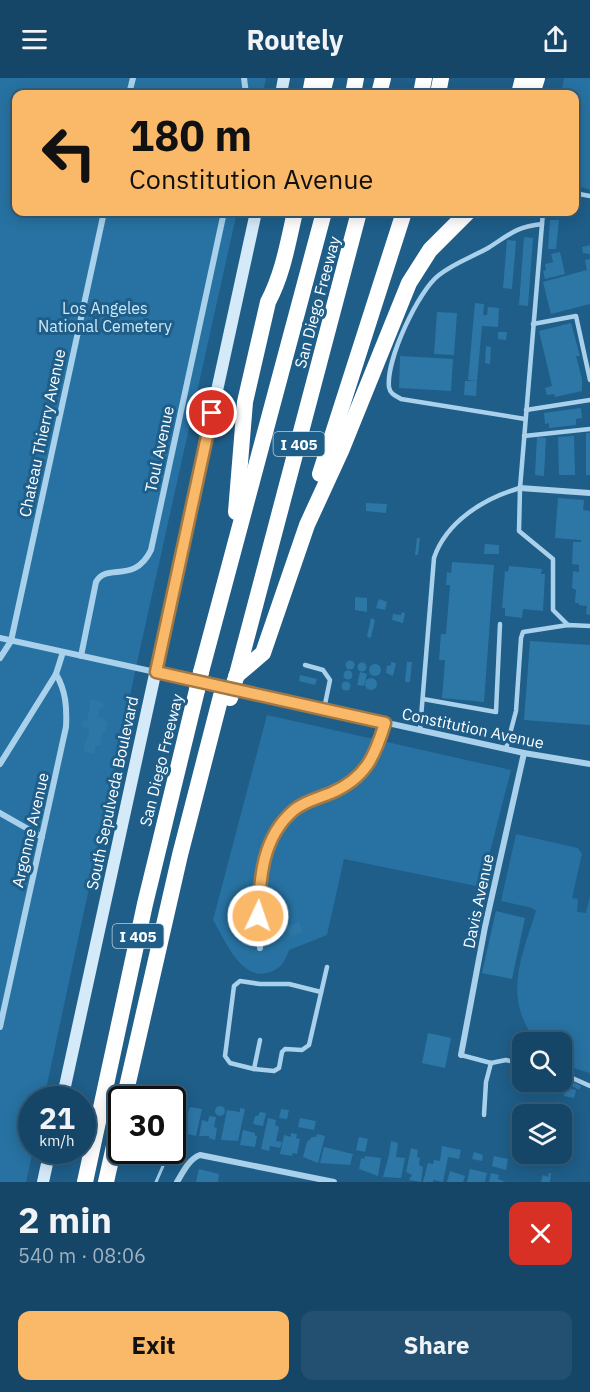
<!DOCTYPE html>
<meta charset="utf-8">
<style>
:root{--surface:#164667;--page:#235070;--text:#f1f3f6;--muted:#9eb1c0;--line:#355e7b;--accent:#fab968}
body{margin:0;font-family:"IBM Plex Sans",sans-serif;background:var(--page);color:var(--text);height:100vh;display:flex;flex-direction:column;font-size:22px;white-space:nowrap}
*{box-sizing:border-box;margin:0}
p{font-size:20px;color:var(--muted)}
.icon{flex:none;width:33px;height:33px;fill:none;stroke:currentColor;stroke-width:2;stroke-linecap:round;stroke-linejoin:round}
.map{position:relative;height:1104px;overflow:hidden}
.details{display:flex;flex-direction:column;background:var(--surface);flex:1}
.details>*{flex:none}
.top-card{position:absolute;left:12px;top:12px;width:567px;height:126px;border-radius:12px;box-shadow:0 3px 15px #0003,0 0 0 2px var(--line);background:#fab968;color:#111;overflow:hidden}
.fabs{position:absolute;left:512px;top:954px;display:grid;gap:12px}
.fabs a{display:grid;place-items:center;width:60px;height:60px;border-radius:12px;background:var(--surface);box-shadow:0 3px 15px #0003,0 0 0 2px var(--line);font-size:30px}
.speed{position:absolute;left:18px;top:1008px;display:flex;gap:12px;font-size:30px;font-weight:700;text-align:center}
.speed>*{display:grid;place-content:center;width:78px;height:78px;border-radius:50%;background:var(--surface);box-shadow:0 3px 15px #0003,0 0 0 2px var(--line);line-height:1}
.speed small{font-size:15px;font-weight:400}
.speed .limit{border:3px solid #111;border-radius:9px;background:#fff;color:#111}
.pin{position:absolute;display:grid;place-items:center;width:51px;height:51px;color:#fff;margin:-26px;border:3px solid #fff;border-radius:50%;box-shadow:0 2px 6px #0007}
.me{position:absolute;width:66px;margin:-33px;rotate:3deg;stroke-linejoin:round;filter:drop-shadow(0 0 4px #0008)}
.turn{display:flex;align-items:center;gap:21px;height:126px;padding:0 18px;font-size:27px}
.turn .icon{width:78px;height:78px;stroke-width:2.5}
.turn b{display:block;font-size:42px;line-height:51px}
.round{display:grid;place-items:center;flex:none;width:63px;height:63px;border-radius:12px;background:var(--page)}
.head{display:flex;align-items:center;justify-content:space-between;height:102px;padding:0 18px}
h1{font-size:36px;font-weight:700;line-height:45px}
.cta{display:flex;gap:12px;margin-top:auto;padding:12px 18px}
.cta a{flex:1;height:69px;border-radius:12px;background:var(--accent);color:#111;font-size:24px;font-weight:700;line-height:69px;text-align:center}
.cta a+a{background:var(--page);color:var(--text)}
header{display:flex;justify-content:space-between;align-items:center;height:78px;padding:0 18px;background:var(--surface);font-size:27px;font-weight:700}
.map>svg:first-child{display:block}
</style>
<header><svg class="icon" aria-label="menu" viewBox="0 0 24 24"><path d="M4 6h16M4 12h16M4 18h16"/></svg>Routely<svg class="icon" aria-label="share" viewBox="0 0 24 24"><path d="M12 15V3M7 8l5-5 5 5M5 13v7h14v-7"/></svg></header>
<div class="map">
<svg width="590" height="1104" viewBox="0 0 590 1104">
<rect width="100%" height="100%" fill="#1e5e89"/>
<g fill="#2772a2">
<polygon points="0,0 266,0 263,16 16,16 16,134 237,134 140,571 44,1021 32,1022 33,1073 26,1104 0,1104"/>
<polygon points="564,0 590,0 590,112 575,107 574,16 561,16"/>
<path d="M 267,637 L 511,692 L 481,809 L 344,781 L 327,857 L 289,872 C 285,884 280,892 267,895 C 240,902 224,860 213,842 Z"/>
<path d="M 516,756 L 578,770 L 582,776 L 572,820 L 578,821 L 577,834 L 586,835 L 590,818 L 590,995 L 573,990 L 561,985 L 561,964 L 537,964 C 502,920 521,881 536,833 L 532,830 L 501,823 Z"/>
</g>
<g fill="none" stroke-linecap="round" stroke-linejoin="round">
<polyline stroke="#9cceed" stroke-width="3" points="156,1104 170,1072"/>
</g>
<g fill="#2d77a7">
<polygon points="550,142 559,142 556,171 548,171"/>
<polygon points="524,159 533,160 528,228 519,227"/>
<polygon points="507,162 516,163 512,211 503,210"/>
<polygon points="590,167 590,176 583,175 582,169"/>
<polygon points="560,174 565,196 545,201 543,193 546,192 545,186 553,184 551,176"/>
<polygon points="590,181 590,226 551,236 543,204 587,192 585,182"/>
<polygon points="475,225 484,226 483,237 487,237 488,229 499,230 498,249 482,248 477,303 468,302"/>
<polygon points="437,234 457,235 454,277 434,276"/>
<polygon points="571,245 580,278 576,278 582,301 582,313 555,319 554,316 547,317 545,310 552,308 539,253"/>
<polygon points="498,254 507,254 506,262 498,261"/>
<polygon points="486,268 491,269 490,286 485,285"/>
<polygon points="400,278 453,281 451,313 399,310"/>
<polygon points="465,303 477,303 476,318 464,317"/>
<polygon points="581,330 582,340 576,341 576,347 549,350 549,345 545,346 544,335"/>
<rect x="586" y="355" width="4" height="42"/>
<polygon points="574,358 575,397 559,397 558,359"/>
<polygon points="537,359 546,360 544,398 535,397"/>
<polygon points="558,420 584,422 583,432 590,433 590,537 586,536 587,528 579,527 579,525 575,525 576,512 572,510 573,493 579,494 579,487 572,486 573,464 581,464 581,462 555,460"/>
<polygon points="366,425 387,426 386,435 366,433"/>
<polygon points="417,460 420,460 418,477 415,477"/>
<polygon points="485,466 499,467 499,476 484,476"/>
<polygon points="452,484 494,487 484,624 442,620 445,582 439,582 441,556 446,556 450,507 446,507 447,494 451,495"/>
<polygon points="509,488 542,491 541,496 545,496 543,533 523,531 522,540 505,538 505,530 502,530 505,493 508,494"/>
<polygon points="355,519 367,520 367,534 355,532"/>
<polygon points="379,521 387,524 385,532 376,530"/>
<polygon points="402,534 405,535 403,545 392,542 393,536 401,537"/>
<polygon points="371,540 375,542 371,559 369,560 367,558"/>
<polygon points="530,563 590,567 590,647 524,642"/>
<circle cx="350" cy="587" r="4.5"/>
<polygon points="391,584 396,585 393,598 386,595 387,588 391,587"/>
<polygon points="407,584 412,584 410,604 405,604"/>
<circle cx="362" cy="589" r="4.5"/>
<circle cx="375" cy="592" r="6"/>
<circle cx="348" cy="597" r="4.5"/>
<polygon points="360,594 367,596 364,608 357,607"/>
<polygon points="300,597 317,601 315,607 299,603"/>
<circle cx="371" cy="606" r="6"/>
<circle cx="346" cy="608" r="4.5"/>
<polygon points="91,621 104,625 103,630 100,629 98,639 105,641 105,644 108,645 105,654 103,654 100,667 96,667 94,676 83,673 90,651 81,649 83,642 87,643"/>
<polygon points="496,833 525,840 512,901 482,895"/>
<polygon points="299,844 303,854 290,858 286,848"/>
<polygon points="428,955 451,960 445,990 422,985"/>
<polygon points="570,1002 581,1008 579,1012 568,1006"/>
<polygon points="565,1009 576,1012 574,1020 564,1018"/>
<circle cx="220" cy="1033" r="5"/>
<polygon points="190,1029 202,1031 196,1058 187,1056 188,1050 181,1048 184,1034 188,1035"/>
<polygon points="240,1030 245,1031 238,1063 221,1062 227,1032 240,1034"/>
<polygon points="281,1031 289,1032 287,1041 279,1040"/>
<polygon points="260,1034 266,1035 263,1048 253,1046 255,1038 258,1038"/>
<polygon points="209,1038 216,1039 214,1049 217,1050 215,1062 209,1060 209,1058 199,1058 202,1042 208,1044"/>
<polygon points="268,1040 276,1042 275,1047 279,1049 276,1063 282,1064 280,1070 270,1068 269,1073 261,1071"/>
<polygon points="300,1040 316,1043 314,1052 298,1049"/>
<polygon points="243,1052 255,1055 255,1058 257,1058 255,1069 240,1067"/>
<polygon points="291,1055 297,1056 296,1060 300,1061 297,1076 293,1075 292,1078 280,1076 284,1057 291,1059"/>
<polygon points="317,1056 325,1058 318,1085 303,1079 307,1064 312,1059 316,1059"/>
<polygon points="359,1059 368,1061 365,1074 356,1072"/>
<polygon points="391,1063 398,1065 396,1079 405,1080 401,1100 383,1099 389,1077"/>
<polygon points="442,1068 461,1072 459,1081 448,1079 443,1104 433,1102 433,1104 423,1104 428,1085 433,1086 434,1082 440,1083"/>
<polygon points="324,1069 353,1076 350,1087 320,1085"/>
<polygon points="411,1070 418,1072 417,1079 420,1080 419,1087 423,1089 421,1104 409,1102 412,1097 406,1094"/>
<polygon points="474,1074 483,1077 482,1083 472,1081"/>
<polygon points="365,1078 381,1080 378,1098 359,1091 361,1080 364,1081"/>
<polygon points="494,1078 508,1081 506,1092 492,1088"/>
<polygon points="199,1091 219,1096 218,1104 196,1104"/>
<polygon points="470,1091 487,1095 485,1104 467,1104"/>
<polygon points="450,1093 465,1098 463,1104 447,1104"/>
<polygon points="491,1095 499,1097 498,1101 506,1104 489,1104"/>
<polygon points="549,1095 551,1095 550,1104 541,1104 543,1097 548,1099"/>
</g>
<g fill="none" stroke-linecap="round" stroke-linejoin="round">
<g stroke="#a9d1eb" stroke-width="4.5">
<polyline points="574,115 590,118"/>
<polyline points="543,134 520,410 519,453 553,481 553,532 568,547"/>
<polyline points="533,246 576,238 590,302"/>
<polyline points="526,332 590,322"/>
<path d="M 525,341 L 401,321 C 396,318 390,316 389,309 C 386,282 418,213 439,197 C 454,185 472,179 488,170 C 509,157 515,149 542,146"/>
<polyline points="524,358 590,351"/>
<polyline points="305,587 323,592 330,602 324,631"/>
<polyline points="423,621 496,634 500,546"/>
<path d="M 420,652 L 434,480 C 446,444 484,420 520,410"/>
<polyline points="506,671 516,633 521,560 523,554 568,547 590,548"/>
<polyline points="260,962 254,991 274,993 279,990 282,974 285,971 302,972 309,967 327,889"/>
<polyline points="461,977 491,985 506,982 522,986"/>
<polyline points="254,991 230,985 225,978 234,908 240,903 260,906 289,906 321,914"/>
<polyline points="561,995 590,1008"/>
<polyline points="484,1037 486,1004 491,985"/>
</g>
<g stroke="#a9d1eb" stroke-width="6">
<polyline points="244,0 246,16"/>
<polyline points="129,16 133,0"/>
<polyline points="520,410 590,415"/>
<polyline points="0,560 524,675 590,686"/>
<path d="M 81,578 L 96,504 C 107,484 134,507 151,472 L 224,134"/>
<polyline points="0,580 11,563 104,134"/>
<polyline points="0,686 56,596 63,574"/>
<polyline points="0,735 42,759"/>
<path d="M 260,870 C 258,824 254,765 294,732 C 305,723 319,720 332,715 C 366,700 375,678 385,645"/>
<path d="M 0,949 L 66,649 C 67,630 66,613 56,596"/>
<polyline points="461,977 485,849 524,675"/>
<path d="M 177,1104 C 183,1094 189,1081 200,1077 L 334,1104"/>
</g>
<g stroke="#d5eaf9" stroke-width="12">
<polyline points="281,16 284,0"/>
<polyline points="62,1022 256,134"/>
<polyline points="43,1104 50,1072"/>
</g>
<g stroke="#fff" stroke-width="16">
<polyline points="310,16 313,0"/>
<polyline points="322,16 326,0"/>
<polyline points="353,16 356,0"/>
<polyline points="379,16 383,0"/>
<polyline points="421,16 424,0"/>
<polyline points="438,16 441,0"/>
<polyline points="519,16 523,0"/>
<polyline points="532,16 537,0"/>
<polyline points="320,396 404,134"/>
<path d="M 236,434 L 245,324 L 268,224 C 283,196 288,164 295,134"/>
<polyline points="201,594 324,134"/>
<polyline points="236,598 263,575 307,447 341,373 409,205 430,172 468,134"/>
<polyline points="236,600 359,134"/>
<polyline points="124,1022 180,777 221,618"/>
<polyline points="85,1104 145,826 197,612"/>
<polyline points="106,1104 122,1032"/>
</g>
<g stroke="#fff" stroke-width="16">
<polyline points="197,612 201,594"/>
<polyline points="230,620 235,602"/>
</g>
</g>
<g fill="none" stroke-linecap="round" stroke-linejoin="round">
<defs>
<path id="route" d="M 212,335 L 156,594 L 385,645 C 375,678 366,700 331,715 C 319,720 305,723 294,732 C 262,759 260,800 258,838"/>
</defs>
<use href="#route" stroke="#a27844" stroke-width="15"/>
<use href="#route" stroke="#fab968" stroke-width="10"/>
</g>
<g text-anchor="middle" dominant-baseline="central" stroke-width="6" stroke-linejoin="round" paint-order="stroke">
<g fill="#1e5e89" stroke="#bccfdc" stroke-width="1.5">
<rect x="273.5" y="354" width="51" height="24" rx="4.5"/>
<rect x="112.5" y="846" width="51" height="24" rx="4.5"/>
</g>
<g font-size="15" font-weight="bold" fill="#fff">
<text x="299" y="366">I 405</text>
<text x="138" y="858">I 405</text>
</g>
<g font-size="16" fill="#fff" stroke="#1e5e89">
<text transform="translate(317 224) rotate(-75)">San Diego Freeway</text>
<text transform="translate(42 355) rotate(-78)">Chateau Thierry Avenue</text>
<text transform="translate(159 371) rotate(-78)">Toul Avenue</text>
<text transform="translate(473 650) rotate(12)">Constitution Avenue</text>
<text transform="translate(161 682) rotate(-76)">San Diego Freeway</text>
<text transform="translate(112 715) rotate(-78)">South Sepulveda Boulevard</text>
<text transform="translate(30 752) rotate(-77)">Argonne Avenue</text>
<text transform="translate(478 823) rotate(-78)">Davis Avenue</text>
</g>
<g font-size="16" fill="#cee8f8" stroke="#1e5e89">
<text x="105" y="230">Los Angeles<tspan x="105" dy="18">National Cemetery</tspan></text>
</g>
</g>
</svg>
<div class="fabs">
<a><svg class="icon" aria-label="search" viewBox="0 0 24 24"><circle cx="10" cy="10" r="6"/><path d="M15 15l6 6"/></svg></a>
<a><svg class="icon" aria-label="layers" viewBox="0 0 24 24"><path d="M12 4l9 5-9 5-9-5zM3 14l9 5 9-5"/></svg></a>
</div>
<div class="speed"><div>21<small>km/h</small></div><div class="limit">30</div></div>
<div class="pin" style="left:212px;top:335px;background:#d93025"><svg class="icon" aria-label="arrive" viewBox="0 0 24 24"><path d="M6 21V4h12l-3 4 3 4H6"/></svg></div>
<svg class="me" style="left:258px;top:838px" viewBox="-20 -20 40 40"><circle r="17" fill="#fab968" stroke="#fff" stroke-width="3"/><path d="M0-11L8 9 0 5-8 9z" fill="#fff"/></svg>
<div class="top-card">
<div class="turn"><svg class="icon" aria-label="left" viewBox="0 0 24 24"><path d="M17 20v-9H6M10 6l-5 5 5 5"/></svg><div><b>180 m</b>Constitution Avenue</div></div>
</div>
</div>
<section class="details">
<div class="head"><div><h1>2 min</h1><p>540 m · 08:06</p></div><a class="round" style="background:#d93025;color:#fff"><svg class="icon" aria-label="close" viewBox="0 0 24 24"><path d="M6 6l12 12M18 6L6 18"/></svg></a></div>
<div class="cta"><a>Exit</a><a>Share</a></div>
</section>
